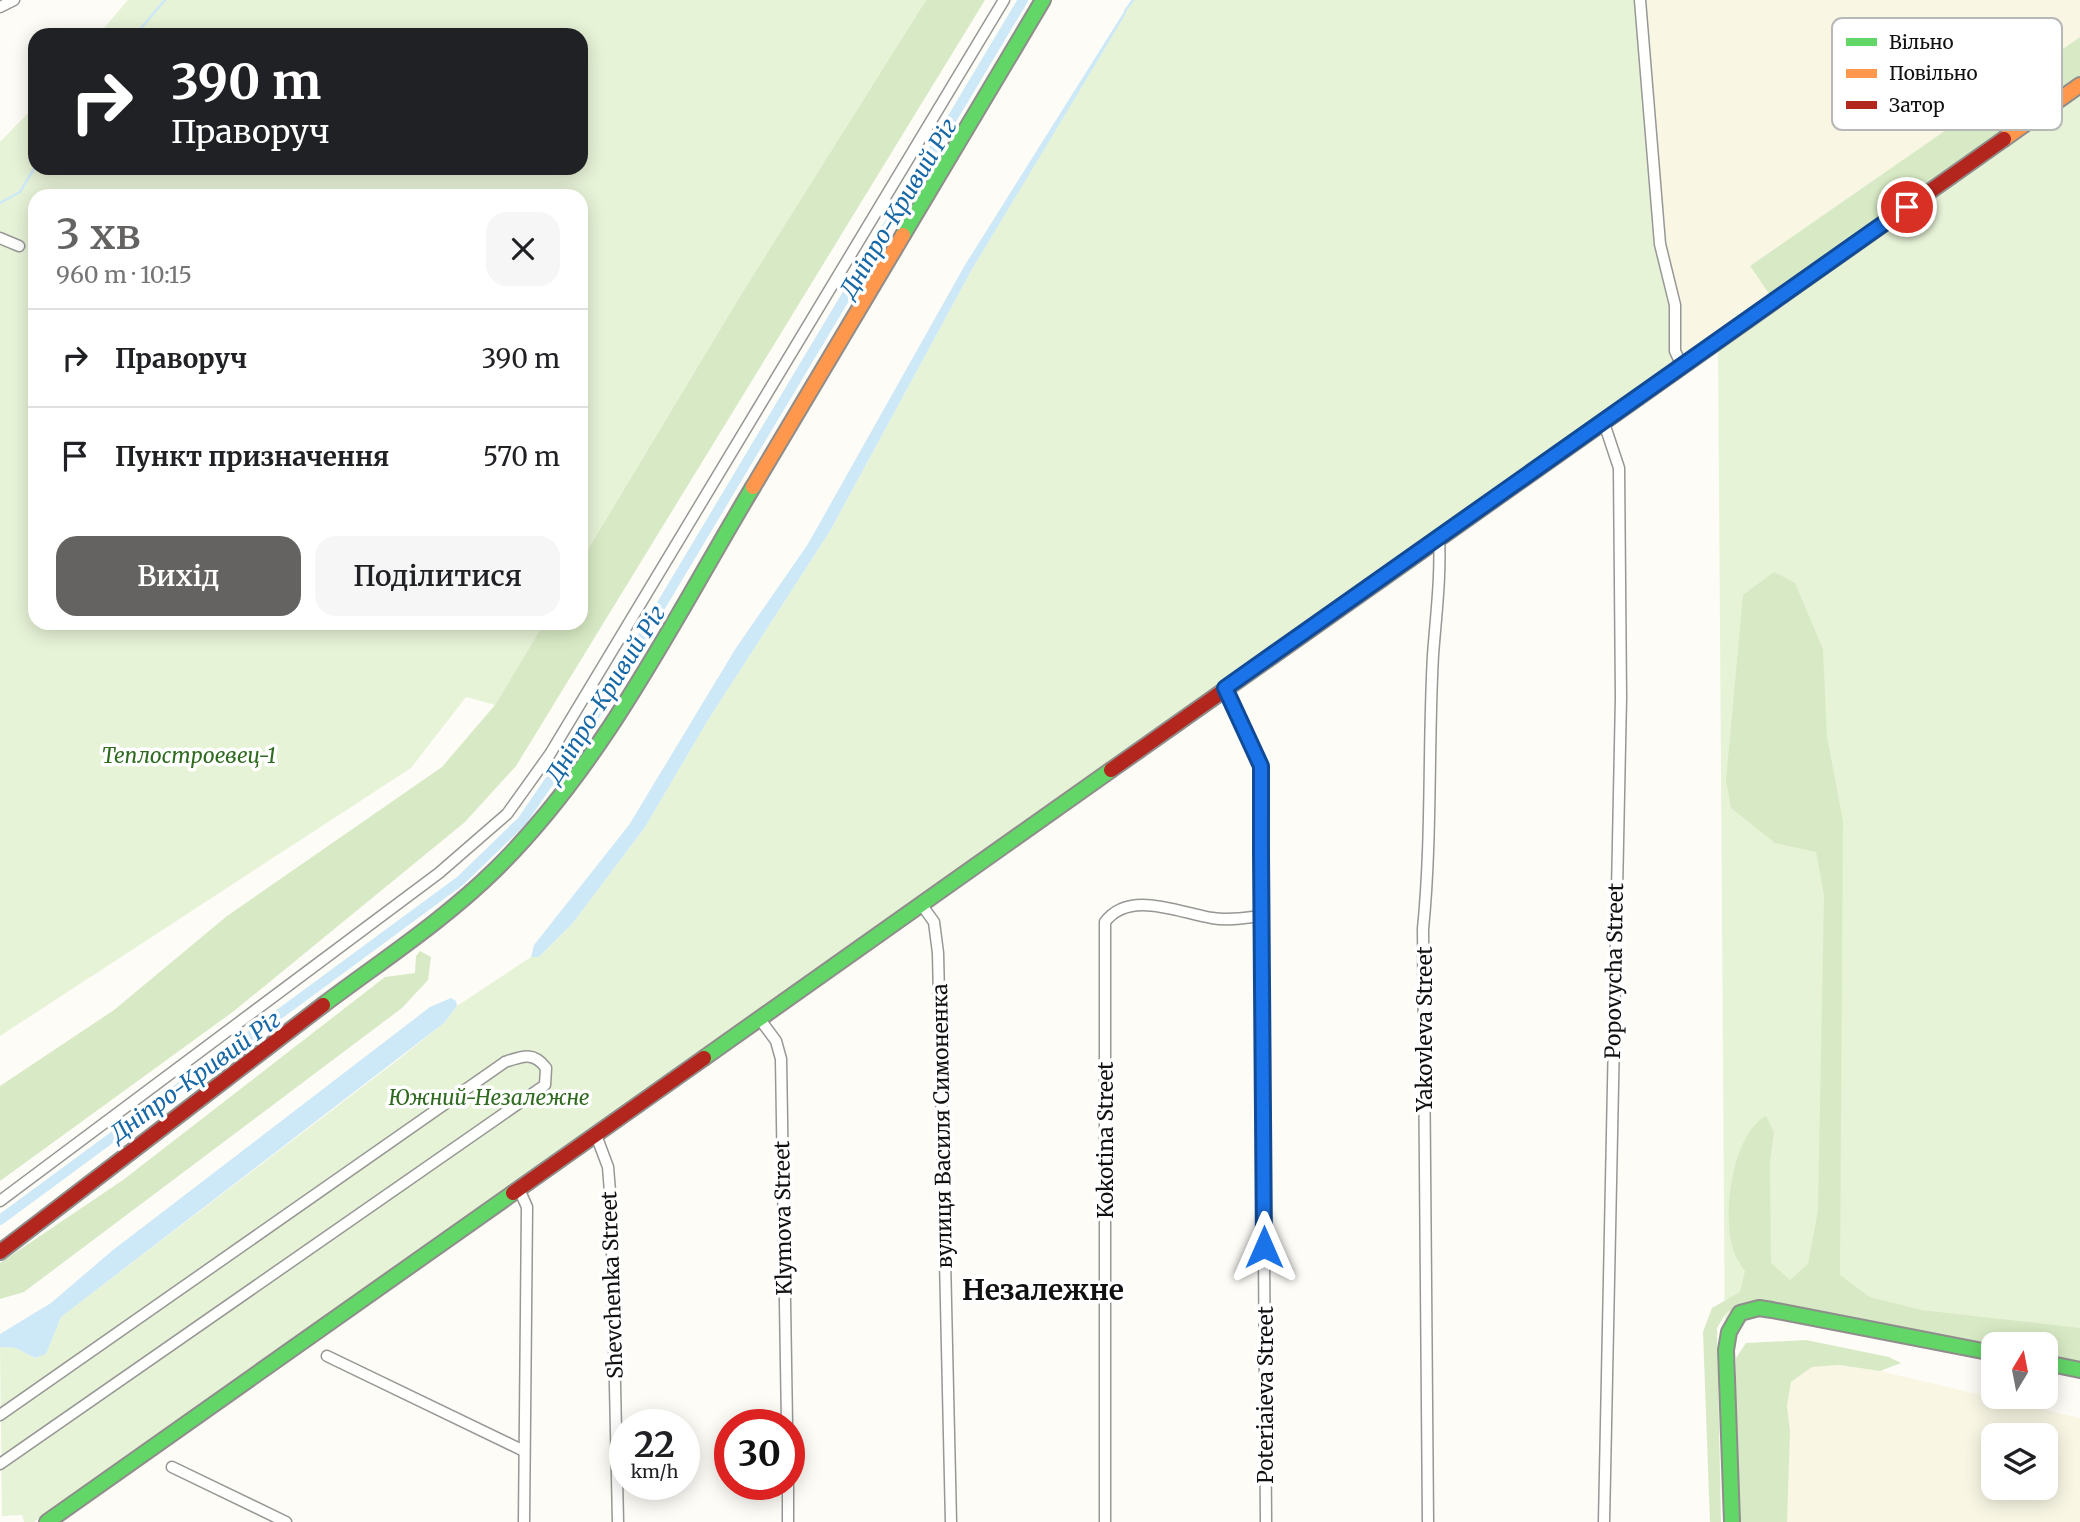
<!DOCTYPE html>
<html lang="uk">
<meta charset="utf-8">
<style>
:root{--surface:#fff;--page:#f6f6f6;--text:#202124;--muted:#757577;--line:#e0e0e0;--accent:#646362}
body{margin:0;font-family:Merriweather,serif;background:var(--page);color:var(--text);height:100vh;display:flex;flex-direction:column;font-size:26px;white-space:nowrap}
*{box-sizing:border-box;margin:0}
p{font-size:23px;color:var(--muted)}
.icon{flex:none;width:38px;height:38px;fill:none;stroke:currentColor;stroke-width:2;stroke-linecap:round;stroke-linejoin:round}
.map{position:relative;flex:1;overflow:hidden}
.side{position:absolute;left:28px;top:189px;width:560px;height:441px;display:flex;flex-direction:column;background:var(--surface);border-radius:21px;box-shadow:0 4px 18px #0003}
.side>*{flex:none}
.guide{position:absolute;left:28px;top:28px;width:560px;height:147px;border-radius:21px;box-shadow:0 4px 18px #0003;background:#202124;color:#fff;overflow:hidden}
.needle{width:46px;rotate:10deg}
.controls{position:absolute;left:1981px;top:1332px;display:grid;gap:14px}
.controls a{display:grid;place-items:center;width:77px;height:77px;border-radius:14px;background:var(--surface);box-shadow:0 4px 18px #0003;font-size:35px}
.speed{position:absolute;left:609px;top:1409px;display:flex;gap:14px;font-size:35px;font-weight:700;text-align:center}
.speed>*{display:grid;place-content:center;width:91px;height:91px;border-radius:50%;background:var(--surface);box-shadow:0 4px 18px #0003;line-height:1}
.speed small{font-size:18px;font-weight:400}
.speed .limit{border:10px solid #d22;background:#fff;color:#111}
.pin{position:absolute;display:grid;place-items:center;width:60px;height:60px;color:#fff;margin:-30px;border:4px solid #fff;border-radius:50%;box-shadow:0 2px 7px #0007}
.me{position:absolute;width:77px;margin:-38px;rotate:0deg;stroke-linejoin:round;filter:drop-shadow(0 0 5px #0008)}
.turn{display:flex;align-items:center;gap:24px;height:147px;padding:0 28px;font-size:32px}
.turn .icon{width:91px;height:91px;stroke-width:2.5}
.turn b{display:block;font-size:49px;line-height:60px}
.round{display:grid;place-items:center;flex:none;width:74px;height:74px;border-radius:21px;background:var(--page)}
.headline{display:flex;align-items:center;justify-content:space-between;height:119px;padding:0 28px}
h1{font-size:42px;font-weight:600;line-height:52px;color:var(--accent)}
.action{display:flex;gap:14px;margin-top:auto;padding:14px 28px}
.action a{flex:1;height:80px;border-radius:21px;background:var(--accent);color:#fff;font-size:28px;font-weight:600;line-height:80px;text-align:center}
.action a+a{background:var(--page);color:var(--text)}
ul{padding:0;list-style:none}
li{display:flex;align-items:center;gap:21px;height:98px;padding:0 28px;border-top:2px solid var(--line)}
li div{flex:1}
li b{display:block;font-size:26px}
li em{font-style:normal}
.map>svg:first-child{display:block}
</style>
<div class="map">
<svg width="2080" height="1522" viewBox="0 0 2080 1522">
<rect width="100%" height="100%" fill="#fdfcf7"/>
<g fill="#f9f7e4" fill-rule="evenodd">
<polygon points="1640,0 2080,0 2080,37 1750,266 1774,301 1682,366 1660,244"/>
<path d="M 1839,1365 L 1880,1371 L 2080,1418 L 2080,1522 L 1786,1522 L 1790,1431 L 1787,1406 L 1791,1382 L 1812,1367 ZM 1993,1435 L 2046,1435 L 2046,1488 L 1993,1488 Z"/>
</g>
<g fill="#e7f3d7">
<polygon points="128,0 926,0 742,293 581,561 581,196 35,196 35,623 544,623 495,705 466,697 411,768 0,1036 0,142 35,106 35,168 581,168 581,35 98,35"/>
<polygon points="1133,0 1640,0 1660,244 1675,305 1673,337 1682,366 34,1522 24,1522 22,1515 2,1516 0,1347 16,1348 35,1358 46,1354 61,1317 399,1059 444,1023 457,1006 531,957 539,957 572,924 645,827 708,720 830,531 971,271"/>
<polygon points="2080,85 2080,1370 2046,1363 2046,1344 1993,1344 1993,1353 1772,1310 1740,1313 1725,1355 1718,340"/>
</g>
<g fill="#d8eac5">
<polygon points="926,0 985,0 516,766 465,822 234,1011 0,1181 0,1086 114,1010 227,916 442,767 495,705 544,623 581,623 581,561 742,293"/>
<polygon points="2080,37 2080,85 1774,301 1750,266"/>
<path d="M 1774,572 L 1795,583 L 1823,649 L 1827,737 L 1843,821 L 1840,1275 L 1870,1297 L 1921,1310 L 2080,1328 L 2080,1362 L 2046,1356 L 2046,1344 L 1993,1346 L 1785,1307 L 1736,1307 L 1726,1313 L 1717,1328 L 1721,1522 L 1710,1522 L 1703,1332 L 1712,1308 L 1740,1292 L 1745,1271 C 1741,1265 1736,1259 1734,1252 C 1721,1217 1732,1134 1766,1116 L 1774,1132 L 1770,1162 L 1771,1263 L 1790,1280 L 1808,1264 L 1818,1210 L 1824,895 L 1816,852 L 1775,843 L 1731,808 L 1726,780 L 1743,595 Z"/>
<polygon points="420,951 431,957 428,980 402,1008 24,1292 0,1299 0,1263 123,1180 385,977 415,973 416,956"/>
<polygon points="1806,1340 1889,1357 1901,1363 1880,1371 1839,1365 1812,1367 1791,1382 1787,1406 1790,1431 1787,1522 1736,1522 1736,1358 1746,1343"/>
</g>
<g fill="#cde8f7">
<polygon points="1127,7 1125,15 971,271 830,531 708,720 645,827 572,924 539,957 531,957 534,945 629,825 736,648 808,544 965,265"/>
<polygon points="451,998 456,1001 457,1006 444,1023 61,1317 46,1354 35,1358 16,1348 0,1347 0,1334 51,1303 113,1250 430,1007"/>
</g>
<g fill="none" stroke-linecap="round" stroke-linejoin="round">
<g stroke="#cde8f7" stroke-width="2.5">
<polyline points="1125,11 1133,0"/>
<polyline points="135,35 165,0"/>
<polyline points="0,203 20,192 35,167"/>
</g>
<polyline stroke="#cde8f7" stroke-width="10" points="0,1220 460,881 522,821 601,706 1023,0"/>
<defs>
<g id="street">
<polyline points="1640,0 1660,244 1675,305 1675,351 1682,366"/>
<polyline points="0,7 14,0"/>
<polyline points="0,238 19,246"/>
<polyline points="1225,688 1261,766 1261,852 1266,1522"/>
<polyline points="921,904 934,922 938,953 951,1522"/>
<polyline points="759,1018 776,1041 781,1059 787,1424"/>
<polyline points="596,1135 608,1167 611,1204 618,1522"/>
<polyline points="519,1189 527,1207 524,1522"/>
<polyline points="0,1201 439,873 507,814 550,754 1004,0"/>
<polyline points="327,1356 524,1451"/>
<path d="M 0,1415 L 505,1062 C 522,1056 534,1051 546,1068 L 545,1085 L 0,1464"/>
<polyline points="172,1467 286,1522"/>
<polyline points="788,1484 788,1522"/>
<path d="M 1105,1522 L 1105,922 C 1129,889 1180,913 1212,918 C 1228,921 1245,918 1261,916"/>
<path d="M 1428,1522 L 1423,929 C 1432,838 1428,746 1433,655 C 1436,615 1441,577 1439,537"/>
<polyline points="1604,1522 1621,697 1619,468 1604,423"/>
</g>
<g id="fast">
<polyline points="903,235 1043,0"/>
<polyline points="1382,579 1783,295"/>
<path d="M 323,1005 C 380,962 443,921 495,870 C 604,763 675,617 753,487"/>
<polyline points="704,1058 1111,770"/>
<polyline points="2046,1363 2080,1370"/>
<polyline points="47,1522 513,1193"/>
<polyline points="1732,1522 1726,1350 1729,1332 1740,1313 1759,1308 1772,1310 1993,1353"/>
</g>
<g id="slow">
<polyline points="2004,139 2080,85"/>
<polyline points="753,487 903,235"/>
</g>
<g id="jam">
<polyline points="1783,295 2004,139"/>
<polyline points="1111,770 1382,579"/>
<polyline points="513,1193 704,1058"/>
<polyline points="0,1252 323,1005"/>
</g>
</defs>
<use href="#street" stroke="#979795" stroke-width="13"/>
<use href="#fast" stroke="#8e8d8b" stroke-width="18"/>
<use href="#slow" stroke="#8e8d8b" stroke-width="18"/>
<use href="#jam" stroke="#8e8d8b" stroke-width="18"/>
<use href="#street" stroke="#fffffe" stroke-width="10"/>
<use href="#fast" stroke="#63d668" stroke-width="14"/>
<use href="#slow" stroke="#ff974d" stroke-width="14"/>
<use href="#jam" stroke="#b3261e" stroke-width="14"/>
</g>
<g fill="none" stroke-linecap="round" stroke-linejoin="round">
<defs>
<polyline id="route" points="1264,1247 1261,852 1261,766 1225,688 1907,207"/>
</defs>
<use href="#route" stroke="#114b97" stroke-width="18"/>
<use href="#route" stroke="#1a73e8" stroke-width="12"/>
</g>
<g text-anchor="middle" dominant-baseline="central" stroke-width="7" stroke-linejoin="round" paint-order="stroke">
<g font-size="21" font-style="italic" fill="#2f6b1f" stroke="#fff">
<text x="189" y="755">Теплостроевец-1</text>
<text x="489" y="1097">Южний-Незалежне</text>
</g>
<g font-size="21" fill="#111" stroke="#fff">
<text transform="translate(1614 971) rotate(-89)">Popovycha Street</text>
<text transform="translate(1424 1029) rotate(-90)">Yakovleva Street</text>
<text transform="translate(942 1126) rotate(-91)">вулиця Василя Симоненка</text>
<text transform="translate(1105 1140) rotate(-90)">Kokotina Street</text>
<text transform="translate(783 1218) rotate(-91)">Klymova Street</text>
<text transform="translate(612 1285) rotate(-92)">Shevchenka Street</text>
<text transform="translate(1265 1395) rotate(-90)">Poteriaieva Street</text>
</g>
<g font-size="23" font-style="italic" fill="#1768a6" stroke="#fff">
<text transform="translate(898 208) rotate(-59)">Дніпро-Кривий Ріг</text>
<text transform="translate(605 694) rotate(-58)">Дніпро-Кривий Ріг</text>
<text transform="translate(195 1076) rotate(-36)">Дніпро-Кривий Ріг</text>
</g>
<g font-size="28" font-weight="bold" fill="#111" stroke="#fff">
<text x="1043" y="1290">Незалежне</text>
</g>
</g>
<rect x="1832" y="18" width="230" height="112" rx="10" fill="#fff" stroke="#b8b8b8" stroke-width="2"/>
<rect x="1846" y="38" width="31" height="8" fill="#63d668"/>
<rect x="1846" y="69" width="31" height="9" fill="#ff974d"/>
<rect x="1846" y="101" width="31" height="8" fill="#b3261e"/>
<g font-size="19" fill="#111">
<text x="1889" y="49">Вільно</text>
<text x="1889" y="80">Повільно</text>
<text x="1889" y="112">Затор</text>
</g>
</svg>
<div class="controls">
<a><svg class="needle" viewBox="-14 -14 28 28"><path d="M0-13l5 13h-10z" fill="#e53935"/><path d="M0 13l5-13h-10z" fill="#757577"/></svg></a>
<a><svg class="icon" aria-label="layers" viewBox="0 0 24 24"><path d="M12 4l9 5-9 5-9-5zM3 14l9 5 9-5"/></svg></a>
</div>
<div class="speed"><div>22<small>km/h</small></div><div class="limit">30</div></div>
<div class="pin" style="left:1907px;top:207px;background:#d93025"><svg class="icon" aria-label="arrive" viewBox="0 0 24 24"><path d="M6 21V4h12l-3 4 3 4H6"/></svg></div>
<svg class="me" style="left:1264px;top:1247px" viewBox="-20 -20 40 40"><path d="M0-17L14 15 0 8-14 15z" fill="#1a73e8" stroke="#fff" stroke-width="4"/></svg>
<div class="guide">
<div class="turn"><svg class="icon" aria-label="right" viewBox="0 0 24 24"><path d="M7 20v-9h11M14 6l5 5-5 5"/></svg><div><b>390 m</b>Праворуч</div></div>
</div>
<section class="side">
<div class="headline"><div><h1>3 хв</h1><p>960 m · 10:15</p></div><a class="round"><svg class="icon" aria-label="close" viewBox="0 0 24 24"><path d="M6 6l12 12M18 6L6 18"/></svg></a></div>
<ul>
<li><svg class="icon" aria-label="right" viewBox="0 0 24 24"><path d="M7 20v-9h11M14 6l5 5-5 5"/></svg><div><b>Праворуч</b></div><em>390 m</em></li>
<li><svg class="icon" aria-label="arrive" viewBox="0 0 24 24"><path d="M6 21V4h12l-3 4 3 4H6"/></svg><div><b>Пункт призначення</b></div><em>570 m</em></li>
</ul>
<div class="action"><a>Вихід</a><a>Поділитися</a></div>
</section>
</div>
